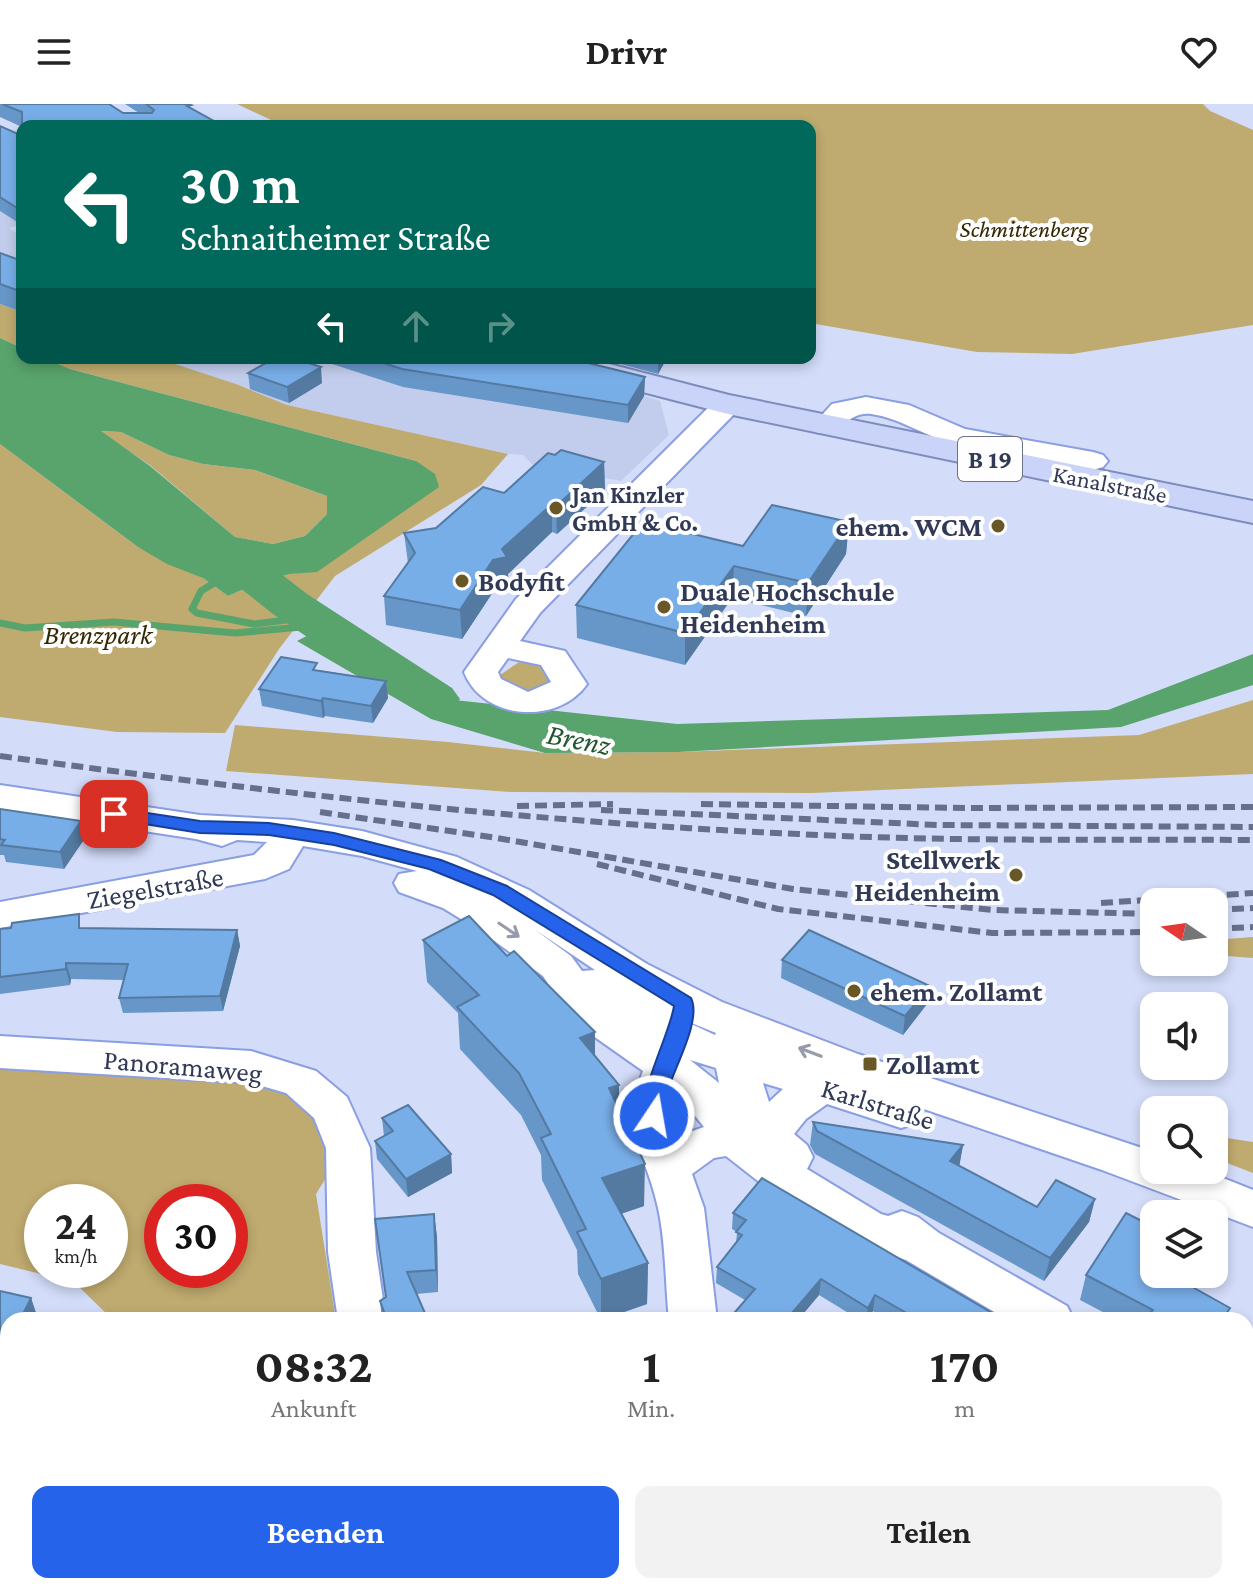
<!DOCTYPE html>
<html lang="de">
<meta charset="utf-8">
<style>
:root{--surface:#fff;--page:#f2f2f2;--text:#222;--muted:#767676;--accent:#2563eb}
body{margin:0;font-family:"Crimson Pro",serif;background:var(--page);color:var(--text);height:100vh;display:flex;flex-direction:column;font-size:30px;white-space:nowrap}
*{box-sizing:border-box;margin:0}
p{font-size:26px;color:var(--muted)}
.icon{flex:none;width:44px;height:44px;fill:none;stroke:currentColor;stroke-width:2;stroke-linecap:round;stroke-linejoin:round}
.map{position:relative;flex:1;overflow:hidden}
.panel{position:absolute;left:0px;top:1208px;width:1254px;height:282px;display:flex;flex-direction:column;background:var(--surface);border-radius:24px 24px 0 0;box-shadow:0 4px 12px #0003}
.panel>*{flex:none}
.banner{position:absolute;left:16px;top:16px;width:800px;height:244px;border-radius:16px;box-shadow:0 4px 12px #0003;background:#00695c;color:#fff;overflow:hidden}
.needle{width:52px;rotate:283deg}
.buttons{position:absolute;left:1140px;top:784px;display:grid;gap:16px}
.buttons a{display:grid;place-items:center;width:88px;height:88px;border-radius:16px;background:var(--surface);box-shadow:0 4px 12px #0003;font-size:40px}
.speed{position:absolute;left:24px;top:1080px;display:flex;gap:16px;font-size:40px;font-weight:700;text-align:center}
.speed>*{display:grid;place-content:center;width:104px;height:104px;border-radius:50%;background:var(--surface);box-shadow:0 4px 12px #0003;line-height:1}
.speed small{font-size:20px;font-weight:400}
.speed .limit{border:12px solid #d22;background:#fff;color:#111}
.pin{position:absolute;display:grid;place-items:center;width:68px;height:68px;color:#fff;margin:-34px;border-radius:16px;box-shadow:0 4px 12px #0006}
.me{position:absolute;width:88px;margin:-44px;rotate:12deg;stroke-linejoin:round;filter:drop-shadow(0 0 6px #0008)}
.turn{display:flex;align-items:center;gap:28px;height:168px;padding:0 32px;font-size:36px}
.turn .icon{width:104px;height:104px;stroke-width:2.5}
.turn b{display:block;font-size:56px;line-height:68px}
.lanes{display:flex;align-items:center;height:76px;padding:0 32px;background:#0003;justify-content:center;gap:40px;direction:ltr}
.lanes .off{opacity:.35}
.eta{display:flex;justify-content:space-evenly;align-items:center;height:136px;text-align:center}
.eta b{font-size:48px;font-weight:700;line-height:56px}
.primary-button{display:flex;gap:16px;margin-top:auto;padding:16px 32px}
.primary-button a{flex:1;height:92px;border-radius:16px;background:var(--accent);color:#fff;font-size:32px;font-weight:700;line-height:92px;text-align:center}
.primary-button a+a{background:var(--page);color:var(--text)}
header{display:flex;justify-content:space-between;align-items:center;height:104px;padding:0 32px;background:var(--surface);font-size:36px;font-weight:700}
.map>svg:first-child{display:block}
</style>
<header><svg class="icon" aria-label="menu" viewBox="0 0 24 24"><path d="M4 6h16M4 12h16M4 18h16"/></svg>Drivr<svg class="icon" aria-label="heart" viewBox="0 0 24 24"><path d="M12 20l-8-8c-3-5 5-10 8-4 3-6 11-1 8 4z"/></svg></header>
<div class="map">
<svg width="1253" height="1489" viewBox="0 0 1253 1489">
<rect width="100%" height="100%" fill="#d3dcf9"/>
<g fill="#c2ccec">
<polygon points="0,80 22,120 9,124 22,133 22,208 0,200"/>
<polygon points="157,254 489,254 597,277 660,297 669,331 621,377 533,361 523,351 508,350 287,301 236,280"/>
</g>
<g fill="#bfaa6f" fill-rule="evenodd">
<polygon points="237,0 1203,0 1210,7 1253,26 1253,221 1072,250 977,248 810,219 810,22 284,22"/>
<polygon points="0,200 22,208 22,244 0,234"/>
<polygon points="44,254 157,254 236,280 287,301 508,350 481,381 335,472 279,545 225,629 117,628 0,613 0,340 138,443 203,474 228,492 262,477 290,470 317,467 368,432 416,357 70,265"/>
<polygon points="99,327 121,328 169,351 203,360 255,366 327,392 327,410 305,432 273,440 235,433 151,362"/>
<polygon points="519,558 549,561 552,574 546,584 531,592 497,573"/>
<polygon points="1253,596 1253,670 812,689 511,688 226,667 235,621 448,638 545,649 678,648 1139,631"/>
<polygon points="1253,833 1253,854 1214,851 1214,836"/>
<path d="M 0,962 L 239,974 L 287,986 L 327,1022 L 334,1061 L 316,1090 L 336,1216 L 113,1216 L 74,1178 L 0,1160 ZM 42,1098 L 110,1098 L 110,1166 L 42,1166 ZM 162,1098 L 230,1098 L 230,1166 L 162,1166 Z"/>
<polygon points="1214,1032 1253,1038 1253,1069 1214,1054"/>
<polygon points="364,1482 460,1482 464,1489 369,1489"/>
</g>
<g fill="#58a46c" fill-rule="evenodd">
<path d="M 0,234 L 22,244 L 22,254 L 44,254 L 70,265 L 416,357 L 435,370 L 439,383 L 317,468 L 290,470 L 262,477 L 228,492 L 203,474 L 167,460 L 138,443 L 0,340 ZM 101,327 L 121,328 L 169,351 L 203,360 L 255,366 L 327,392 L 327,410 L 305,432 L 273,440 L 235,433 L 150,362 Z"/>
<polygon points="320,525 445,595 677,620 1108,606 1253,550 1253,581 1121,623 678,648 545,649 431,615 297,537"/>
</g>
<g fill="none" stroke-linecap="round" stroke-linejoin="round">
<g stroke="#58a46c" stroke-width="7">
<polyline points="219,476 201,487 192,505 197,509 254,520 311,513"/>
<polyline points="0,519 25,524 114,518 235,529 324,521"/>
</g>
<polygon fill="#58a46c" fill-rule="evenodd" points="202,417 218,421 307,490 452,584 460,595 452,606 434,610 416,606 273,510 186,441 179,431 186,421"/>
<defs>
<g id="minor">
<path d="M 728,292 L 738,294 L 742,300 L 738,306 L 540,509 L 520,537 L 565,547 L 587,580 C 558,622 482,616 464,568 L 516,495 L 718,294 ZM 508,554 L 541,561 L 551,578 L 528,588 L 501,575 L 498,568 Z"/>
<path d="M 866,293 L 909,301 L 965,325 L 1093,348 L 1103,351 L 1108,357 L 1103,363 L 1093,366 C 1046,357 998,351 952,339 C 924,332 900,314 871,310 C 846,307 841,334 816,328 L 812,322 L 832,300 Z"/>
<path d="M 0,681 L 200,711 L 293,716 L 362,727 L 457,753 L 529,786 L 647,860 L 722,898 L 858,950 L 1154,1048 L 1154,1066 L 1203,1066 L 1253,1086 L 1253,1123 L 1102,1066 L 921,1004 L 917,1019 L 901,1024 L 827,1000 L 806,1015 L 794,1030 L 807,1041 L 813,1053 L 807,1065 L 881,1110 L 888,1112 L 902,1107 L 918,1113 L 939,1129 L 1067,1202 L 1074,1216 L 1008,1216 L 906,1156 L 850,1137 L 777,1092 L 726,1052 L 714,1054 L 692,1070 L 704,1104 L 717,1216 L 669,1216 C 665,1179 666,1140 658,1104 C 646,1047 619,1029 643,967 L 582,924 L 564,904 L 543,872 L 482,828 L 443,804 L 399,788 L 394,779 L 399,770 L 417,767 L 362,752 L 303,742 L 289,765 L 265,775 L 0,824 L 0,798 L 254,751 L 267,738 L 237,736 L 222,742 L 196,735 L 0,705 ZM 534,825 L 595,866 L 582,867 L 571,852 ZM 672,911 L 716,929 L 715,931 ZM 690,956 L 716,964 L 719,979 ZM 763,979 L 783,985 L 769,998 ZM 678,991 L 704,1023 L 678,1032 Z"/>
<polygon points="0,932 251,947 316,967 347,993 370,1044 376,1148 386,1216 338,1216 328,1148 326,1044 314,1014 286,989 251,979 0,964"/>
<polygon points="1246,1306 1253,1308 1253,1355 1246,1352"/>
<polygon points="0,1381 8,1384 8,1434 0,1431"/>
<polygon points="79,1482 139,1482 142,1489 82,1489"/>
<polygon points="465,1482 520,1482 523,1489 468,1489"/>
<polygon points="803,1482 858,1482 861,1489 806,1489"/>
<polygon points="1032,1482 1093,1482 1096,1489 1035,1489"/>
</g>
<polygon id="major" points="533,254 586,254 729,291 1253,397 1253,419 728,310 538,261"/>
</defs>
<use href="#minor" stroke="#8a9ee2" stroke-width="4"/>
<use href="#major" stroke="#7c8cbc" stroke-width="4"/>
<use href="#minor" fill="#fff" fill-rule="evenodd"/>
<use href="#major" fill="#c9d4f8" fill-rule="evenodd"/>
<g stroke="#666f8b" stroke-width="6" stroke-dasharray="12 6" stroke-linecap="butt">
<path d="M 0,652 C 265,688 531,718 798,730 C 950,738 1101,735 1253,736"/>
<polyline points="701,700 965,704 1253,703"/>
<polyline points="517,702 613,700"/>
<polyline points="601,706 938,721 1253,723"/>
<polyline points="320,708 497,734 793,785 992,806 1154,810"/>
<polyline points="597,760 778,805 992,829 1154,828"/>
<polyline points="1101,799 1253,789"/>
<polyline points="1214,806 1253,804"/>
<polyline points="1214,825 1253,823"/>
</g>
</g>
<g fill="#6796c8">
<polygon points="0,0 109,0 123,9 139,9 125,0 188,0 191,4 223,22 22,22 22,121 0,107 0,22 18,30 22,27 22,23 0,13"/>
<polygon points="0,149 22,157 22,208 0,200"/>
<polygon points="325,254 568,254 645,273 644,292 628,319 403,283 326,258"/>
<polygon points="598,254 667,254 658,270"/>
<polygon points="248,269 322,279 289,299 250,285"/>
<polygon points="555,351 604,358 605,386 565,423 557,430 552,428 508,470 509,482 495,485 462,535 386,521 384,492 408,459 404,429 436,424 504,389"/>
<polygon points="849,418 846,450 806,512 732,494 685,561 577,534 576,501 743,442"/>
<polygon points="318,566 386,577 388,594 373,619 325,612 323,614 262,602 259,585"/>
<polygon points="0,705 81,717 85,734 64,765 6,758 4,751 0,751"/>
<polygon points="82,824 237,826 240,842 223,907 123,909 119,894 124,876 71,875 70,881 0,890 0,825"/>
<polygon points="423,836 595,952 619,981 619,1006 644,1102 621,1110 648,1159 647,1200 601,1216 578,1170 577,1146 542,1076 541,1051 521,1011 460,945 458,909 427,878"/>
<polygon points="782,856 930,882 927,900 903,931 781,874"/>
<polygon points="382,1014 451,1050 452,1069 408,1093 377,1055 375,1037 384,1032"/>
<polygon points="813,1018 963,1041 959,1062 1037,1103 1095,1095 1089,1118 1044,1177 815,1050 810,1041"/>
<polygon points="733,1109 1004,1216 888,1216 873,1207 868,1216 860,1216 819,1191 798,1216 729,1216 745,1196 716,1179 717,1163 736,1140 737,1128 732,1125"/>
<polygon points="434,1110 437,1133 438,1188 416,1190 428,1216 382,1216 380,1197 386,1193"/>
<polygon points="1154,1170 1226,1216 1118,1216 1080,1196 1086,1171"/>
<polygon points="0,1187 31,1194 37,1212 8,1216 8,1345 0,1340"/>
<polygon points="1253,1281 1253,1297 1248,1294"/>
<polygon points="1246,1360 1253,1364 1253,1489 1215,1489 1217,1482 1246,1482 1247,1433 1246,1432"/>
<polygon points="185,1482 295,1482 287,1489 193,1489"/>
<polygon points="741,1482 821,1482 820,1489 745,1489"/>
<polygon points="892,1482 1002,1482 1011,1489 891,1489"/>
</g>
<g fill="#547aa2">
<polygon points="658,254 667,254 658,270"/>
<polygon points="321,263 322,279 289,299 287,283"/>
<polygon points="645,273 644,292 628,319 628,301"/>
<polygon points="604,358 605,386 557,430 556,401"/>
<polygon points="552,400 552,428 508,470 509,482 495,485 462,535 460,506 493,456 502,445"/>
<polygon points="849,418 846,450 806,512 808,479"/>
<polygon points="734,462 732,494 685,561 685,529"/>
<polygon points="386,577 388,594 373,619 371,602"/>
<polygon points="323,594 325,612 323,614 321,597"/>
<polygon points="81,717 85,734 64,765 60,748"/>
<polygon points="237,826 240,842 223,907 220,892"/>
<polygon points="66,859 71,875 70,881 66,865"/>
<polygon points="930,882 927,900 903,931 905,912"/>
<polygon points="595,928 595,970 580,934"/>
<polygon points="619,981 619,1023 609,984"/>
<polygon points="963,1041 959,1064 950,1057"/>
<polygon points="451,1050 452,1069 408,1093 406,1075"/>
<polygon points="645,1060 644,1102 602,1116 602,1074"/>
<polygon points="1095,1095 1089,1118 1044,1177 1050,1154"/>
<polygon points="434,1110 437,1133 438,1188 436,1166"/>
<polygon points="1154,1149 1154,1162 1148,1158"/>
<polygon points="648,1159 647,1200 601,1216 601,1175"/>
<polygon points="821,1175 819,1191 798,1216 786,1216"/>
<polygon points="875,1191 873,1207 868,1216 866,1216 868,1204"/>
<polygon points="31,1194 37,1212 35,1216 23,1210"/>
<polygon points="273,1482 295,1482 287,1489 266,1489"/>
<polygon points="750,1482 758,1482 757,1489 750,1489"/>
<polygon points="811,1482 821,1482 820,1489"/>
</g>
<g fill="#78aee8" stroke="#547aa2" stroke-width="2">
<polygon points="2,0 109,0 123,9 152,9 154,6 146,0 188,0 191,1 187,2 223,22 22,22 22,107 0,93 0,22 18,30 22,27 22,8"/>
<polygon points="0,149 22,157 22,188 0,180"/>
<polygon points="275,254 294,254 321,263 287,283 248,269"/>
<polygon points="368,254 568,254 645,273 628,301 402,265"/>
<polygon points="561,346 604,358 564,395 556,401 552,400 502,445 507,453 493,456 460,506 384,492 415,449 404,429 436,424 483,383 504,389 548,349 555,351"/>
<polygon points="772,401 849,418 808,479 734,462 685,529 576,501 643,418 743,442"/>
<polygon points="281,553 317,559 313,566 386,577 371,602 323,594 321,597 259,585"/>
<polygon points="0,705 81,717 60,748 1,741 5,736 0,735"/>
<polygon points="79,810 79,824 237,826 220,892 119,894 128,860 66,859 66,865 0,873 0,825 11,824 12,819"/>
<polygon points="469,812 507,852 514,847 595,928 580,934 619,981 609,984 645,1060 602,1074 648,1159 601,1175 577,1128 586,1125 541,1034 551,1030 519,969 457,903 479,891 423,836"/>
<polygon points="809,826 930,882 905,912 782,856"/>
<polygon points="408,1001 451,1050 406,1075 375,1037 393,1027 382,1014"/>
<polygon points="813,1018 963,1041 950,1057 1037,1103 1056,1076 1095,1095 1050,1154 817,1027"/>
<polygon points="762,1074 1004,1216 919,1216 875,1191 868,1204 821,1175 786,1216 731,1216 729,1215 755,1185 717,1163 742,1131 736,1128 746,1116 733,1109"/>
<polygon points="1126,1109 1154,1123 1154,1149 1148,1158 1154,1162 1154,1170 1169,1170 1230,1204 1222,1216 1164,1216 1151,1208 1153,1206 1086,1171"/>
<polygon points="434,1110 436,1166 407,1168 428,1216 387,1216 380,1197 386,1193 375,1115"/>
<polygon points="0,1187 31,1194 23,1210 52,1216 8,1216 8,1332 0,1326"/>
<polygon points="1246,1360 1253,1364 1253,1411 1246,1407"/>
<polygon points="1253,1424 1253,1489 1230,1489 1219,1482 1246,1482 1246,1435"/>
<polygon points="199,1482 273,1482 266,1489 197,1489 202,1484"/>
<polygon points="606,1482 629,1482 633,1489 592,1489"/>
<polygon points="778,1482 814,1482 820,1489 783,1489"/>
<polygon points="905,1482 1002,1482 1011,1489 916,1489"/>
</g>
<defs><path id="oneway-shaft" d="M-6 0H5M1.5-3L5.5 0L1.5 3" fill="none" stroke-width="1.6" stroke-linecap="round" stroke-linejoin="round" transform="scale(2)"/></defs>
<g stroke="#989caa">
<use href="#oneway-shaft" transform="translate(509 826) rotate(34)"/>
<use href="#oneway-shaft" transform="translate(810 948) rotate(-159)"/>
</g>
<path fill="#2563eb" stroke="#184099" stroke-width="2" d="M 114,704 L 200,717 L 269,719 L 334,729 L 441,756 L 507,782 L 691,894 C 702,916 674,964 668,986 C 665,997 667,1008 661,1018 L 646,1018 C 634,995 670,931 674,902 L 493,791 L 429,765 L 334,741 L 269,731 L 200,729 L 108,714 L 105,710 L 108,706 Z"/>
<g fill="#695826" stroke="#fefefe" stroke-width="3">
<circle cx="556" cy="404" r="8"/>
<circle cx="998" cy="422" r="8"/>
<circle cx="462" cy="477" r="8"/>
<circle cx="664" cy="503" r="8"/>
<circle cx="1016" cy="771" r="8"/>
<circle cx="854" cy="887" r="8"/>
<rect x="862" y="952" width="16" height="16" rx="4"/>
</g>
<g text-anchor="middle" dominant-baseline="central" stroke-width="8" stroke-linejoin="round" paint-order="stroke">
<g font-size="24" font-style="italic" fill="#342801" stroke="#fefefe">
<text x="1024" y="124">Schmittenberg</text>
</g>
<g font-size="24" fill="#303955" stroke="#fefefe">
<text transform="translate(1110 380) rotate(11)">Kanalstraße</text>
</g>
<g font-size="24" font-weight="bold" fill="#303955" stroke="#fefefe" text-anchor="start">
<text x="572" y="390">Jan Kinzler<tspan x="572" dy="28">GmbH &amp; Co.</tspan></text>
</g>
<rect fill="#fefefe" stroke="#6e7488" stroke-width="2" x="958" y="333" width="64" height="44" rx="6"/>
<g font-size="26" font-weight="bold" fill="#303955">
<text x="990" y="355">B 19</text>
</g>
<g font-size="28" font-weight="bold" fill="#303955" stroke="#fefefe" text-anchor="start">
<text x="982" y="422" text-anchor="end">ehem. WCM</text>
<text x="478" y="477">Bodyfit</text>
<text x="680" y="487">Duale Hochschule<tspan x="680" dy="32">Heidenheim</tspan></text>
<text x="1000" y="755" text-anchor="end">Stellwerk<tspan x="1000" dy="32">Heidenheim</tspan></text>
<text x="870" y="887">ehem. Zollamt</text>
<text x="886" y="960">Zollamt</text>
</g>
<g font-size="28" font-style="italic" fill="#342801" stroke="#fefefe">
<text x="98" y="530">Brenzpark</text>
</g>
<g font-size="28" fill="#303955" stroke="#fefefe">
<text transform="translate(155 784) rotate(-10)">Ziegelstraße</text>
<text transform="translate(183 962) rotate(5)">Panoramaweg</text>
<text transform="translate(878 1000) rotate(17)">Karlstraße</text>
</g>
<g font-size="30" font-style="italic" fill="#1f552f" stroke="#fefefe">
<text transform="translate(579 635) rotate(11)">Brenz</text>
</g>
</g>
</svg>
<div class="buttons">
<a><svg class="needle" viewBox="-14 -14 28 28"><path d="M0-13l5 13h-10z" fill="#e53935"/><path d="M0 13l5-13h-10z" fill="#767676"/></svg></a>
<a><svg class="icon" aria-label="sound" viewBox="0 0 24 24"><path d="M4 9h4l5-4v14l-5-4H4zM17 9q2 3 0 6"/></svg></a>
<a><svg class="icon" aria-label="search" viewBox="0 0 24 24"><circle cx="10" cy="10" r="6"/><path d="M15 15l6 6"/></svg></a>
<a><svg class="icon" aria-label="layers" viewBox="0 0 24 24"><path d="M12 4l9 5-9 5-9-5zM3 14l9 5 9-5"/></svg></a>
</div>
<div class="speed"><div>24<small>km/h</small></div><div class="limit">30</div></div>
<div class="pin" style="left:114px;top:710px;background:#d93025"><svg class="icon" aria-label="arrive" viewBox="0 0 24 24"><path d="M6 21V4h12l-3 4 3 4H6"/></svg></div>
<svg class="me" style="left:654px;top:1012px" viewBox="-20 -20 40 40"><circle r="17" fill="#2563eb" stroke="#fff" stroke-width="3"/><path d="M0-11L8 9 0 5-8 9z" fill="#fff"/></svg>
<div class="banner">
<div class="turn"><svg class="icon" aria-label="left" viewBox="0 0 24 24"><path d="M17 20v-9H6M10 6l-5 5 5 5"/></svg><div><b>30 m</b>Schnaitheimer Straße</div></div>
<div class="lanes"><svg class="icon" aria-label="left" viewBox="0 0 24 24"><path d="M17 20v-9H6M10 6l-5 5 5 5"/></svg><svg class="icon off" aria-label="ahead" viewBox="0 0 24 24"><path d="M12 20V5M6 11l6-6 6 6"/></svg><svg class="icon off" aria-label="right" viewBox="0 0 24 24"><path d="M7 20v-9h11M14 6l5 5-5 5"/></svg></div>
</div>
<section class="panel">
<div class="eta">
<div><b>08:32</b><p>Ankunft</p></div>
<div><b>1</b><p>Min.</p></div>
<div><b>170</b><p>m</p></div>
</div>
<div class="primary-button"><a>Beenden</a><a>Teilen</a></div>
</section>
</div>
